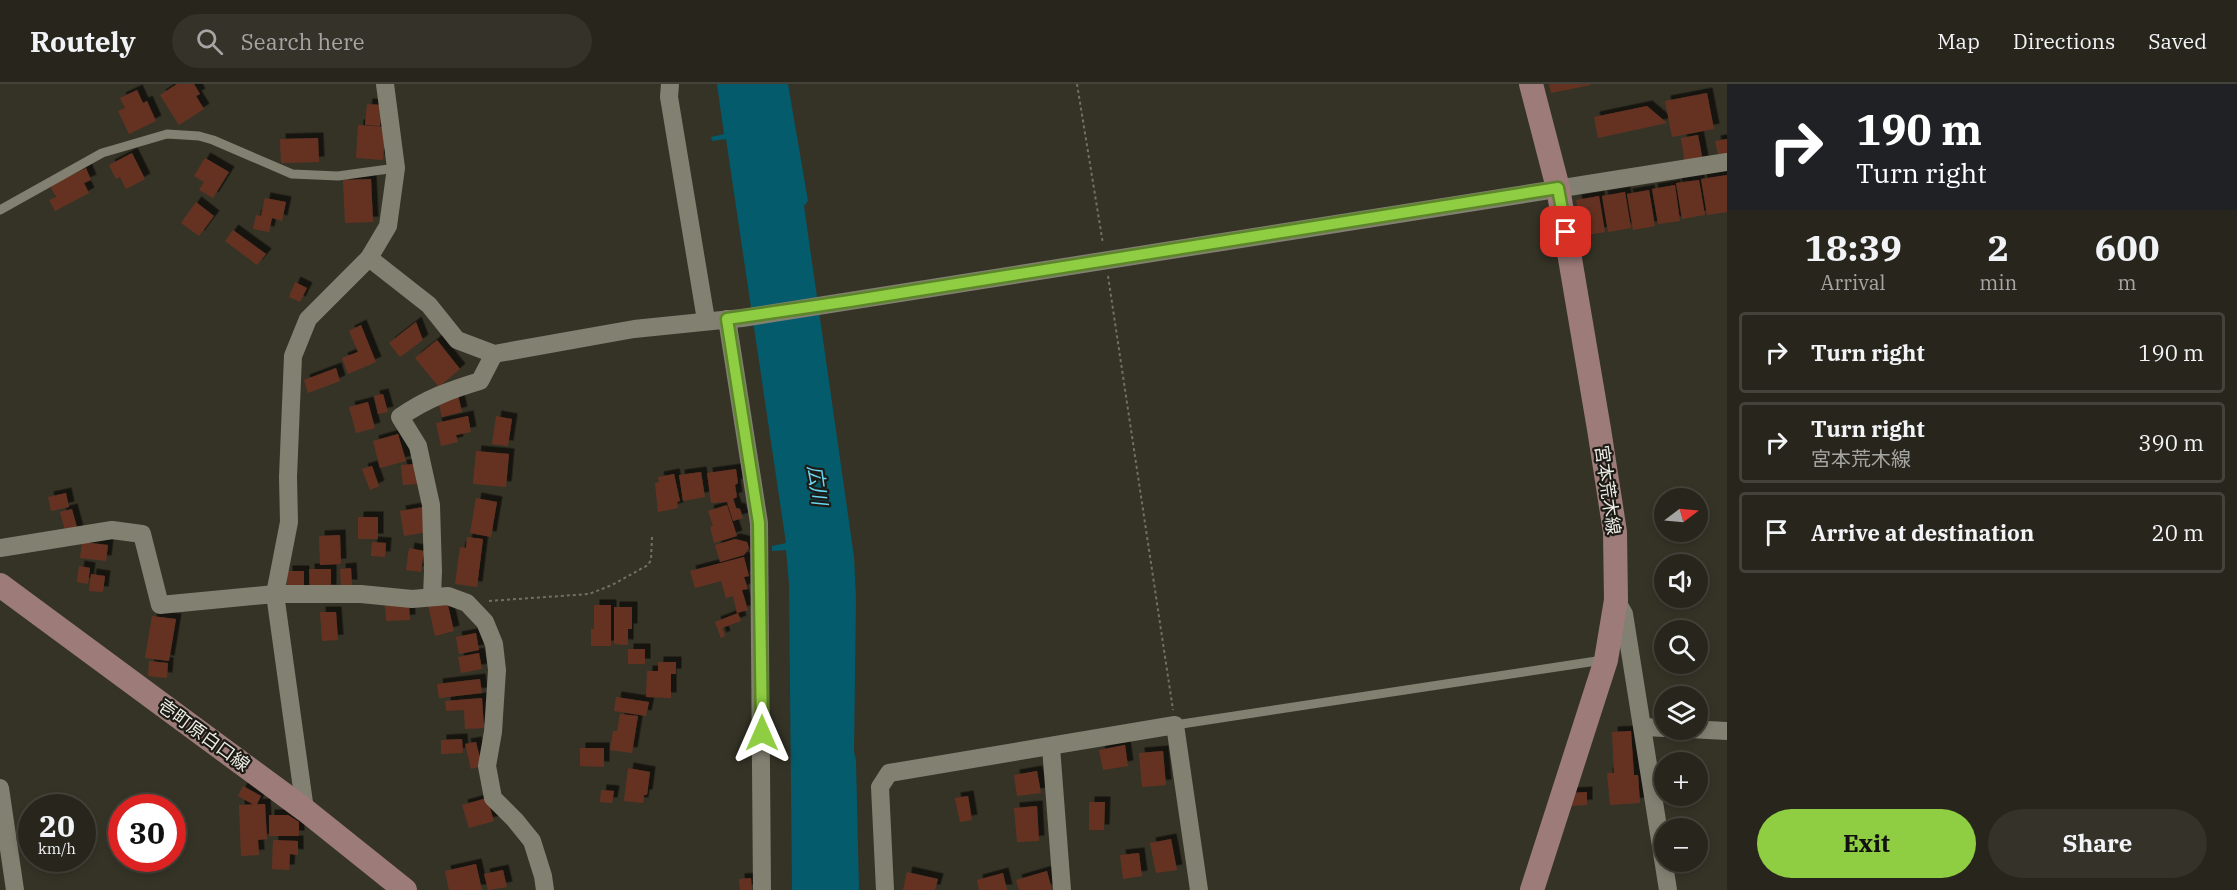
<!DOCTYPE html>
<meta charset="utf-8">
<style>
:root{--surface:#28261c;--page:#343229;--text:#f1f3f6;--muted:#a5a5a3;--line:#44433b;--accent:#8fcd42}
body{margin:0;font-family:"IBM Plex Serif","Noto Sans JP",serif;background:var(--page);color:var(--text);height:100vh;display:flex;flex-direction:column;font-size:22px;white-space:nowrap}
*{box-sizing:border-box;margin:0}
p{font-size:20px;color:var(--muted)}
.icon{flex:none;width:33px;height:33px;fill:none;stroke:currentColor;stroke-width:2;stroke-linecap:round;stroke-linejoin:round}
.map{position:relative;flex:1;overflow:hidden}
.panel{display:flex;flex-direction:column;background:var(--surface);width:510px}
.panel>*{flex:none}
.top-card{background:#202124;color:#fff;overflow:hidden}
.needle{width:39px;rotate:74deg}
.fabs{position:absolute;left:1654px;top:404px;display:grid;gap:12px}
.fabs a{display:grid;place-items:center;width:54px;height:54px;border-radius:50%;background:var(--surface);box-shadow:0 3px 9px #0003,0 0 0 2px var(--line);font-size:30px}
.speed{position:absolute;left:18px;top:710px;display:flex;gap:12px;font-size:30px;font-weight:700;text-align:center}
.speed>*{display:grid;place-content:center;width:78px;height:78px;border-radius:50%;background:var(--surface);box-shadow:0 3px 9px #0003,0 0 0 2px var(--line);line-height:1}
.speed small{font-size:15px;font-weight:400}
.speed .limit{border:9px solid #d22;background:#fff;color:#111}
.pin{position:absolute;display:grid;place-items:center;width:51px;height:51px;color:#fff;margin:-26px;border-radius:12px;box-shadow:0 3px 9px #0006}
.me{position:absolute;width:66px;margin:-33px;rotate:0deg;stroke-linejoin:round;filter:drop-shadow(0 0 4px #0008)}
.turn{display:flex;align-items:center;gap:21px;height:126px;padding:0 30px;font-size:27px}
.turn .icon{width:78px;height:78px;stroke-width:2.5}
.turn b{display:block;font-size:42px;line-height:51px}
.eta{display:flex;justify-content:space-evenly;align-items:center;height:102px;text-align:center}
.eta b{font-size:36px;font-weight:700;line-height:42px}
.cta{display:flex;gap:12px;margin-top:auto;padding:12px 30px}
.cta a{flex:1;height:69px;border-radius:36px;background:var(--accent);color:#111;font-size:24px;font-weight:700;line-height:69px;text-align:center}
.cta a+a{background:var(--page);color:var(--text)}
ul{padding:0;list-style:none}
li{display:flex;align-items:center;gap:18px;height:81px;margin:0 12px 9px;padding:0 18px;border:3px solid var(--line);border-radius:6px}
li div{flex:1}
li b{display:block;font-size:22px}
li em{font-style:normal}
header{display:flex;align-items:center;gap:36px;box-sizing:border-box;height:84px;padding:0 30px;background:var(--surface);border-bottom:2px solid var(--line)}
header strong{font-size:28px}
nav{display:flex;gap:33px;margin-inline-start:auto;font-size:21px}
.search{width:420px;height:54px;background:var(--page);display:flex;align-items:center;gap:15px;box-sizing:border-box;padding:0 21px;border-radius:33px;color:var(--muted);font-size:22px}
main{display:flex;flex:1;min-height:0}
.map>svg:first-child{display:block}
</style>
<header>
<strong>Routely</strong>
<div class="search"><svg class="icon" aria-label="search" viewBox="0 0 24 24"><circle cx="10" cy="10" r="6"/><path d="M15 15l6 6"/></svg>Search here</div>
<nav><a>Map</a><a>Directions</a><a>Saved</a></nav>
</header>
<main>
<div class="map">
<svg width="1727" height="806" viewBox="0 0 1727 806">
<defs>
<filter id="shadow"><feDropShadow dx="5.5" dy="-5.5" stdDeviation="0" flood-color="#0009"/></filter>
</defs>
<rect width="100%" height="100%" fill="#353326"/>
<polygon fill="#045b6c" points="717,0 788,0 808,117 804,122 854,473 856,514 854,668 856,676 859,806 792,806 789,500 786,466 772,467 772,462 786,459 726,55 712,57 711,53 724,50"/>
<g fill="#653324" filter="url(#shadow)">
<polygon points="177,0 194,0 200,10 196,12 204,25 179,41 160,11"/>
<polygon points="1549,0 1591,0 1591,1 1551,9"/>
<polygon points="137,6 143,19 147,17 156,37 129,50 118,27 125,24 120,14"/>
<polygon points="1707,9 1714,45 1672,53 1665,17"/>
<polygon points="367,20 382,21 380,42 365,41"/>
<polygon points="1647,22 1667,39 1598,54 1594,33"/>
<polygon points="358,41 386,43 383,76 356,74"/>
<polygon points="1698,51 1703,77 1685,80 1681,54"/>
<polygon points="318,54 319,78 281,79 280,55"/>
<polygon points="1727,55 1727,69 1718,70 1715,57"/>
<polygon points="132,69 145,95 126,105 120,93 116,95 109,81"/>
<polygon points="205,74 229,88 213,114 199,106 204,98 194,92"/>
<polygon points="86,84 91,96 84,99 89,109 55,127 49,116 56,113 50,102"/>
<polygon points="1727,91 1727,128 1707,131 1701,95"/>
<polygon points="371,95 373,138 345,139 343,96"/>
<polygon points="1699,96 1705,131 1682,135 1676,99"/>
<polygon points="1675,101 1680,137 1658,140 1652,105"/>
<polygon points="1649,106 1655,142 1633,146 1627,110"/>
<polygon points="1625,108 1631,144 1608,148 1602,112"/>
<polygon points="1599,112 1605,148 1582,152 1576,116"/>
<polygon points="265,114 286,118 282,137 272,134 269,148 253,145 256,131 261,132"/>
<polygon points="196,118 214,132 199,152 181,139"/>
<polygon points="233,146 266,170 257,181 225,157"/>
<polygon points="295,198 307,204 300,218 289,213"/>
<polygon points="416,238 423,256 400,273 389,259"/>
<polygon points="361,241 376,278 348,290 342,274 358,268 349,247"/>
<polygon points="437,256 460,285 439,303 415,274"/>
<polygon points="336,284 340,297 308,309 304,296"/>
<polygon points="383,310 388,328 378,330 374,312"/>
<polygon points="458,311 462,328 442,333 438,316"/>
<polygon points="368,318 375,344 356,349 349,323"/>
<polygon points="468,332 471,348 456,351 458,358 441,362 436,339"/>
<polygon points="496,332 512,335 508,362 492,360"/>
<polygon points="398,350 406,377 380,384 373,357"/>
<polygon points="476,367 509,370 506,403 473,400"/>
<polygon points="416,380 418,400 403,401 401,381"/>
<polygon points="372,382 379,402 370,406 362,385"/>
<polygon points="736,385 738,399 735,401 737,413 733,415 736,424 740,425 743,434 733,437 727,418 711,419 707,389"/>
<polygon points="701,388 705,413 683,417 679,391"/>
<polygon points="674,390 680,417 677,418 678,424 658,428 655,399 659,398 658,393"/>
<polygon points="66,409 69,423 51,427 48,413"/>
<polygon points="476,414 497,418 491,453 470,449"/>
<polygon points="727,421 737,452 714,459 710,443 713,442 708,427"/>
<polygon points="423,423 428,448 404,452 400,427"/>
<polygon points="72,425 78,447 66,450 60,428"/>
<rect x="358" y="433" width="20" height="22"/>
<polygon points="340,451 341,480 320,481 319,452"/>
<polygon points="467,453 483,455 477,503 455,500 460,463 466,464"/>
<polygon points="735,455 747,458 749,464 744,471 720,478 715,461"/>
<polygon points="82,458 108,461 106,477 80,474"/>
<polygon points="372,458 386,459 385,473 371,472"/>
<polygon points="409,464 424,467 421,488 406,486"/>
<polygon points="744,473 749,492 744,493 748,505 742,506 748,526 737,529 733,512 726,514 721,497 695,504 690,487"/>
<polygon points="79,482 90,484 88,500 77,498"/>
<polygon points="351,484 352,501 341,501 340,485"/>
<polygon points="309,485 331,485 331,506 310,506"/>
<rect x="287" y="487" width="17" height="20"/>
<polygon points="91,490 105,492 103,508 89,507"/>
<polygon points="447,517 454,547 435,552 428,521"/>
<polygon points="409,520 410,536 386,537 385,521"/>
<polygon points="594,521 611,521 611,562 591,562 591,545 594,545"/>
<polygon points="614,523 632,523 632,545 628,545 628,561 614,560"/>
<polygon points="320,528 336,528 338,556 322,557"/>
<polygon points="738,529 741,537 722,544 725,552 721,554 715,538"/>
<polygon points="152,532 176,535 169,577 145,574"/>
<polygon points="476,549 479,566 459,570 456,553"/>
<rect x="628" y="565" width="17" height="15"/>
<polygon points="479,569 482,585 461,589 458,573"/>
<polygon points="149,577 168,579 167,594 148,592"/>
<polygon points="658,578 676,578 676,590 671,590 671,614 646,613 647,587 658,587"/>
<polygon points="480,595 482,609 439,614 437,600"/>
<polygon points="616,613 649,618 646,632 614,627"/>
<polygon points="482,614 484,644 465,645 464,626 446,627 445,617"/>
<polygon points="620,630 638,632 632,669 610,666 613,647 617,647"/>
<polygon points="1631,647 1634,691 1638,691 1640,719 1610,721 1607,689 1614,689 1612,648"/>
<polygon points="462,655 463,669 441,670 441,656"/>
<polygon points="476,658 482,682 471,685 465,660"/>
<polygon points="1125,661 1128,682 1103,686 1099,666"/>
<polygon points="580,664 604,664 604,683 580,682"/>
<polygon points="1163,667 1166,701 1142,703 1139,669"/>
<polygon points="628,684 650,688 647,711 644,711 643,719 624,717"/>
<polygon points="1037,687 1041,709 1017,712 1014,691"/>
<polygon points="243,702 261,712 256,722 238,712"/>
<polygon points="601,706 614,707 612,719 600,718"/>
<polygon points="1587,708 1587,721 1571,722 1570,709"/>
<polygon points="968,712 972,736 960,738 955,714"/>
<polygon points="487,714 494,737 469,744 462,721"/>
<polygon points="1089,718 1105,718 1104,746 1089,746"/>
<polygon points="265,720 267,755 258,756 259,771 241,772 239,721"/>
<polygon points="1037,722 1039,757 1017,758 1014,724"/>
<polygon points="269,731 288,731 299,738 299,752 269,752"/>
<polygon points="1171,755 1177,786 1156,789 1150,759"/>
<polygon points="273,756 298,757 298,771 290,770 289,786 272,785"/>
<polygon points="1139,769 1142,792 1123,795 1120,771"/>
<polygon points="476,780 482,806 449,806 445,787"/>
<polygon points="503,786 507,803 488,806 484,790"/>
<polygon points="1047,787 1052,806 1019,806 1016,796"/>
<polygon points="907,788 938,795 935,806 903,806"/>
<polygon points="1003,789 1007,806 979,806 977,796"/>
<polygon points="751,794 752,806 740,806 739,795"/>
</g>
<g fill="none" stroke-linecap="round" stroke-linejoin="round">
<g stroke="#717064" stroke-width="2" stroke-dasharray="3 3" stroke-linecap="butt">
<polyline points="1077,0 1103,160"/>
<polyline points="1108,192 1173,626"/>
<polyline points="489,517 589,510 612,501 648,481 651,476 652,453"/>
</g>
<g stroke="#828071" stroke-width="9">
<polyline points="0,126 102,69 167,50 199,52 213,56 292,90 338,92 396,84"/>
<polyline points="1175,641 1603,576"/>
</g>
<g stroke="#828071" stroke-width="18">
<polyline points="670,0 669,13 706,236"/>
<polyline points="369,174 429,221 457,256 494,270 634,245 742,234 1727,78"/>
<polyline points="727,235 759,439 762,806"/>
<polyline points="0,464 112,446 142,450 160,521 275,510 361,510 412,515 448,512 467,519 485,538 494,560 497,586 493,648 487,682 493,714 515,736 532,757 543,792 545,806"/>
<path d="M 432,513 L 433,487 L 431,421 L 418,362 L 400,333 C 426,315 450,306 480,297 L 494,270"/>
<polyline points="1616,516 1624,530 1668,806"/>
<polyline points="1643,643 1665,644"/>
<polyline points="1689,645 1727,647"/>
<polyline points="1051,663 1062,806"/>
<polyline points="0,704 15,806"/>
<polyline points="305,726 275,510 289,438 288,393 293,272 308,235 369,174 388,142 396,84 385,0"/>
<polyline points="885,806 880,703 889,689 1175,641 1199,806"/>
</g>
<g stroke="#9c7b79" stroke-width="24">
<polyline points="1531,0 1558,104 1599,345 1615,448 1616,516 1606,576 1532,806"/>
<polyline points="0,501 305,726 405,806"/>
</g>
</g>
<g fill="none" stroke-linecap="round" stroke-linejoin="round">
<defs>
<polyline id="route" points="762,649 759,439 727,235 850,217 1558,104 1566,148"/>
</defs>
<use href="#route" stroke="#5d852b" stroke-width="15"/>
<use href="#route" stroke="#8fcd42" stroke-width="10"/>
</g>
<g text-anchor="middle" dominant-baseline="central" stroke-width="4.5" stroke-linejoin="round" paint-order="stroke">
<g font-size="18" fill="#efeee6" stroke="#1b1a15">
<text transform="translate(1608 406) rotate(82)">宮本荒木線</text>
<text transform="translate(204 651) rotate(36)">壱町原白口線</text>
</g>
<g font-size="20" font-style="italic" fill="#6ad6f1" stroke="#1b1a15">
<text transform="translate(818 401) rotate(82)">広川</text>
</g>
</g>
</svg>
<div class="fabs">
<a><svg class="needle" viewBox="-14 -14 28 28"><path d="M0-13l5 13h-10z" fill="#e53935"/><path d="M0 13l5-13h-10z" fill="#a5a5a3"/></svg></a>
<a><svg class="icon" aria-label="sound" viewBox="0 0 24 24"><path d="M4 9h4l5-4v14l-5-4H4zM17 9q2 3 0 6"/></svg></a>
<a><svg class="icon" aria-label="search" viewBox="0 0 24 24"><circle cx="10" cy="10" r="6"/><path d="M15 15l6 6"/></svg></a>
<a><svg class="icon" aria-label="layers" viewBox="0 0 24 24"><path d="M12 4l9 5-9 5-9-5zM3 14l9 5 9-5"/></svg></a>
<a>+</a>
<a>−</a>
</div>
<div class="speed"><div>20<small>km/h</small></div><div class="limit">30</div></div>
<div class="pin" style="left:1566px;top:148px;background:#d93025"><svg class="icon" aria-label="arrive" viewBox="0 0 24 24"><path d="M6 21V4h12l-3 4 3 4H6"/></svg></div>
<svg class="me" style="left:762px;top:649px" viewBox="-20 -20 40 40"><path d="M0-17L14 15 0 8-14 15z" fill="#8fcd42" stroke="#fff" stroke-width="4"/></svg>
</div>
<section class="panel">
<div class="top-card">
<div class="turn"><svg class="icon" aria-label="right" viewBox="0 0 24 24"><path d="M7 20v-9h11M14 6l5 5-5 5"/></svg><div><b>190 m</b>Turn right</div></div>
</div>
<div class="eta">
<div><b>18:39</b><p>Arrival</p></div>
<div><b>2</b><p>min</p></div>
<div><b>600</b><p>m</p></div>
</div>
<ul>
<li><svg class="icon" aria-label="right" viewBox="0 0 24 24"><path d="M7 20v-9h11M14 6l5 5-5 5"/></svg><div><b>Turn right</b></div><em>190 m</em></li>
<li><svg class="icon" aria-label="right" viewBox="0 0 24 24"><path d="M7 20v-9h11M14 6l5 5-5 5"/></svg><div><b>Turn right</b><p>宮本荒木線</p></div><em>390 m</em></li>
<li><svg class="icon" aria-label="arrive" viewBox="0 0 24 24"><path d="M6 21V4h12l-3 4 3 4H6"/></svg><div><b>Arrive at destination</b></div><em>20 m</em></li>
</ul>
<div class="cta"><a>Exit</a><a>Share</a></div>
</section>
</main>
